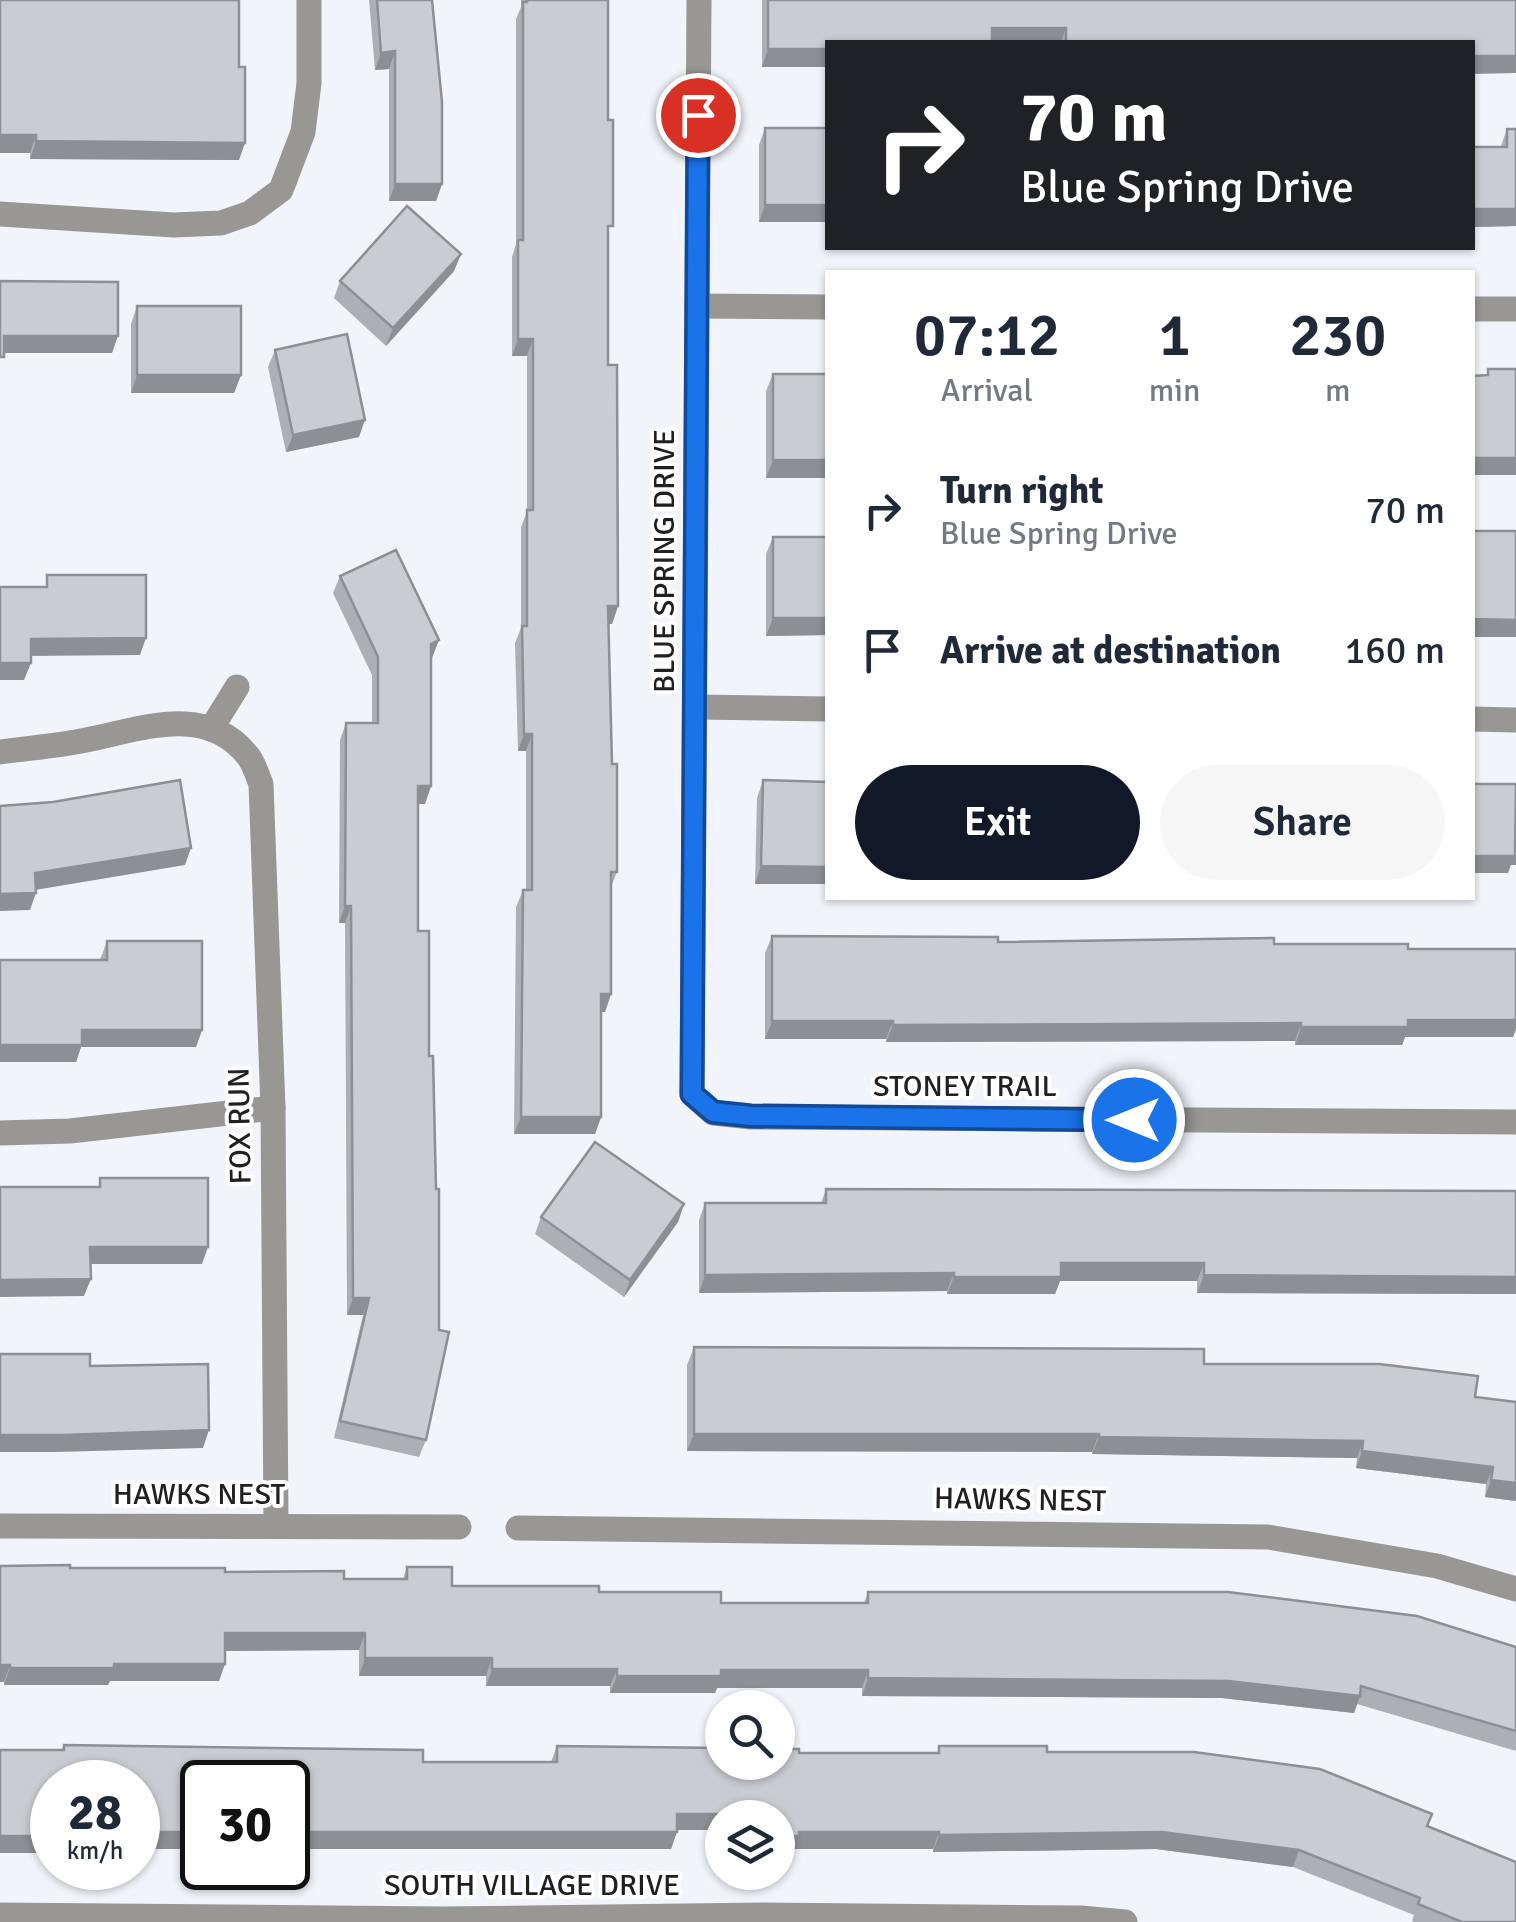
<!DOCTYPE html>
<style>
:root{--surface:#fff;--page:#f6f6f7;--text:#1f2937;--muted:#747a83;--accent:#111827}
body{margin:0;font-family:Signika,sans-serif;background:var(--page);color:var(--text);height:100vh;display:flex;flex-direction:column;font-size:38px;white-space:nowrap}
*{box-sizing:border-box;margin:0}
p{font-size:32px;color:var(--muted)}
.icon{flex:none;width:55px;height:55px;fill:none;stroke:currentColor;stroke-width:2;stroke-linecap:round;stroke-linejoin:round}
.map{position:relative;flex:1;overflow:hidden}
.sheet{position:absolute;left:825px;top:270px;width:650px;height:630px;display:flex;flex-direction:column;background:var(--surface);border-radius:0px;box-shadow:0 2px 8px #0004}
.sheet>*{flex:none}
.hud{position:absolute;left:825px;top:40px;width:650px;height:210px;border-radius:0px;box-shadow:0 2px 8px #0004;background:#202124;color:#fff;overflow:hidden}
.buttons{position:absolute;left:705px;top:1690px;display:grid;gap:20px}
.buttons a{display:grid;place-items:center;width:90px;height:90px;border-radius:50%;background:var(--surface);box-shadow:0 2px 8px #0004;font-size:50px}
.speed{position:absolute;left:30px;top:1760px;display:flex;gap:20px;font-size:50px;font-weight:700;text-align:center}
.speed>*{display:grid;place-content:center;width:130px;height:130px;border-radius:50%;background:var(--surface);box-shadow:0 2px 8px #0004;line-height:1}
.speed small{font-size:25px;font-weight:400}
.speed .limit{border:5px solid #111;border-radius:15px;background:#fff;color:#111}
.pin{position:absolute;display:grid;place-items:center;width:85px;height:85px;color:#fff;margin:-42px;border:5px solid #fff;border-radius:50%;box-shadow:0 2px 10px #0007}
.me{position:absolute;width:110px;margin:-55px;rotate:270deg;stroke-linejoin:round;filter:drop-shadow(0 0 8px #0008)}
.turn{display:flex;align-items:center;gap:35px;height:210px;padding:0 30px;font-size:45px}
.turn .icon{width:130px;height:130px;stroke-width:2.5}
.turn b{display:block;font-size:70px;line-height:85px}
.eta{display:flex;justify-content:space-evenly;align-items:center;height:170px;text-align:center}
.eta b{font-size:60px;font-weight:600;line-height:70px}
.cta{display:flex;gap:20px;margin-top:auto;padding:20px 30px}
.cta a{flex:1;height:115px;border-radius:60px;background:var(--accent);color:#fff;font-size:40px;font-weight:600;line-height:115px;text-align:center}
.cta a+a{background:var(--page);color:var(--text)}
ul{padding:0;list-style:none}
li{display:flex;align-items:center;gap:30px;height:140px;padding:0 30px}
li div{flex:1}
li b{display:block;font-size:38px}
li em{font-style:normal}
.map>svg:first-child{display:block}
</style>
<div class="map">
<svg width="1516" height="1922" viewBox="0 0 1516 1922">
<rect width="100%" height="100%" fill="#f2f4fc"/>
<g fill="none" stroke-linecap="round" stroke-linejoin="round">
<g stroke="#999794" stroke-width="25">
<polyline points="699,0 692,1094 713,1113 751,1117 1516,1122"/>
<polyline points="0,214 174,225 221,223 250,213 281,190 303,132 309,83 309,0"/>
<polyline points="697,306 828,307"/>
<polyline points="1472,309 1516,309"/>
<polyline points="697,707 828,709"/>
<polyline points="1472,719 1516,720"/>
<polyline points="211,729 237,687"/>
<path d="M 0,752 C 28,748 58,746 86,740 C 139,730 206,702 248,756 C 254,763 257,775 261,784 L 273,1108 L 276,1526"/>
<polyline points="0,1133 70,1131 273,1108"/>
<polyline points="0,1526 459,1527"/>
<polyline points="518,1528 1268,1537 1437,1566 1516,1589"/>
<polyline points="0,1915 443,1919 763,1915 1081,1918 1125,1922"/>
</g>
</g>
<g fill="#aeafb5">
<polygon points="0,0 239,160 30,159 30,153 0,153"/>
<polygon points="369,0 432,0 442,184 436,201 389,201 389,69 375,70"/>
<polygon points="521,0 608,0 608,365 618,606 612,624 609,624 612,764 617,872 611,887 611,994 605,1012 601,1012 601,1117 595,1134 514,1134 516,907 523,890 526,890 526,751 518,751 515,643 521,628 521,527 527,512 527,356 512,356 512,257 516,244 516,19 521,7"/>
<polygon points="762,0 1516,0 1472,42 828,42 828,67 762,67"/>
<polygon points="765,128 828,128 759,222 759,145"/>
<polygon points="1507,129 1516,129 1516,226 1472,227"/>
<polygon points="461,254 454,271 386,346 334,298 340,281"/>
<polygon points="137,306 241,375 234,393 131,393 131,324"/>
<polygon points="275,350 359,437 286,452 268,367"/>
<polygon points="773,374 828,374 766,478 766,391"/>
<polygon points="773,537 828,537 828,635 766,636 766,554"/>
<polygon points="340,576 439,640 431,658 431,786 425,804 418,804 418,931 426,1440 419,1457 334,1438 363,1315 347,1315 345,923 339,923 340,740 346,723 372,723 372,675 333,593"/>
<polygon points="763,780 828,782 828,884 755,884 757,798"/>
<polygon points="772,936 998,942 1274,944 1408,949 1516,949 1516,1029 1513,1037 1405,1037 1402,1045 1295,1045 1295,1041 886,1042 886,1039 765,1039 765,953"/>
<polygon points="107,941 202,1030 196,1047 81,1047 76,1062 0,1062 100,960"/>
<polygon points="826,1189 1516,1191 1516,1294 1197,1293 1197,1281 1060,1281 1055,1294 947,1294 947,1291 699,1293 699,1220 705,1203 821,1203"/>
<polygon points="684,1204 678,1222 624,1297 535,1234 541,1217"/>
<polygon points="694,1347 1204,1364 1516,1402 1516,1501 1485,1497 1486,1484 1356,1468 1357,1458 1092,1454 1092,1452 687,1451 687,1365"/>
<polygon points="0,1566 225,1572 344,1579 403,1579 407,1567 452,1586 599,1592 721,1603 864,1603 868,1592 1516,1647 1516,1751 1357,1704 1354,1713 1222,1698 862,1696 862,1688 717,1688 715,1693 610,1693 610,1686 486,1686 486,1676 359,1676 359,1650 225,1651 219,1681 110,1681 108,1685 4,1685 4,1682 0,1682"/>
<polygon points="64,1745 423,1762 551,1762 557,1746 799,1753 937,1753 939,1746 1047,1752 1427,1826 1516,1922 1414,1922 1412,1921 1414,1915 1293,1867 1156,1849 933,1852 933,1849 794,1849 792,1853 778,1853 778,1818 722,1818 722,1830 677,1830 671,1849 43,1849 41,1853 0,1853"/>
</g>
<g fill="#8d8f94">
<polygon points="992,28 1066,28 1061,42 987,42"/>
<polygon points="768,49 828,49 828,67 762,67"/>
<polygon points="395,51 389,69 375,70 381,53"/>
<polygon points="1472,56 1516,56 1516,73 1472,74"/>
<polygon points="0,135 36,135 30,153 0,153"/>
<polygon points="36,141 245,143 239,160 30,159"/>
<polygon points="395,184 442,184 436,201 389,201"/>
<polygon points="765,205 828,205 828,222 759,222"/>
<polygon points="1472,209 1516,209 1516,226 1472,227"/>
<polygon points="461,254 454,271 386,346 393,328"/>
<polygon points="4,336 118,336 112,353 0,353"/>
<polygon points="518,339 533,339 527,356 512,356"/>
<polygon points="137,375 241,375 234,393 131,393"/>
<polygon points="365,420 359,437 286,452 293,435"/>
<rect x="1472" y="458" width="44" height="17"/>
<polygon points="773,460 828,460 828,478 766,478"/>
<polygon points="608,606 618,606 612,624 602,624"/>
<polygon points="773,618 828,618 828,635 766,636"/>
<polygon points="1472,619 1516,620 1516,637 1472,637"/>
<polygon points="146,638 140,655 24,656 31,639"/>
<polygon points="439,640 432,658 425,661 431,644"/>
<polygon points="0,663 31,663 24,680 0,680"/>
<polygon points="524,734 532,734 526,751 518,751"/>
<polygon points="418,786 431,786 425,804 411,804"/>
<polygon points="191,848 185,865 29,891 35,873"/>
<polygon points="1516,848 1516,865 1511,865 1508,873 1472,873 1472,856"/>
<polygon points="761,866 828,867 828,884 755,884"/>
<polygon points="36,893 30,910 0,911 0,894"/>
<polygon points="345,906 351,906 345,923 339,923"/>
<polygon points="601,994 611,994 605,1012 595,1012"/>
<polygon points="1408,1020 1516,1020 1516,1029 1513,1037 1405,1037 1402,1045 1295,1045 1301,1027"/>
<polygon points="772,1021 893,1021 886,1039 765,1039"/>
<polygon points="1301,1023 1295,1041 886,1042 893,1025"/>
<polygon points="82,1030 202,1030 196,1047 81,1047 76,1062 0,1062 0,1045"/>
<polygon points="521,1117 601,1117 595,1134 514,1134"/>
<polygon points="684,1204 678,1222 624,1297 630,1280"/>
<polygon points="90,1247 208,1247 202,1264 84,1264"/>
<polygon points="1061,1263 1204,1263 1197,1281 1060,1281 1055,1294 947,1294 954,1277"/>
<polygon points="954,1273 947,1291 699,1293 705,1275"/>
<polygon points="1204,1275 1516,1277 1516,1294 1197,1293"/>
<polygon points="91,1279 84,1296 0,1297 0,1280"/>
<polygon points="353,1298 369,1298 363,1315 347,1315"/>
<polygon points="209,1430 203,1448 56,1452 0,1452 0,1435"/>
<polygon points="694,1434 1099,1434 1092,1452 687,1451"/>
<polygon points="1099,1437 1363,1441 1357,1458 1092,1454"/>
<polygon points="1362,1451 1493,1467 1486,1484 1356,1468"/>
<polygon points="1491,1480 1516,1483 1516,1501 1485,1497"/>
<polygon points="225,1633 365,1633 359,1650 219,1651"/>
<polygon points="365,1658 492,1658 486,1676 359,1676"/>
<polygon points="114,1664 225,1664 219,1681 110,1681 108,1685 4,1685 10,1668"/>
<polygon points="0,1665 10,1665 4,1682 0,1682"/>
<polygon points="492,1669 617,1669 610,1686 486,1686"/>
<polygon points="721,1670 868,1670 862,1688 717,1688 715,1693 610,1693 617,1676"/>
<polygon points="868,1678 1228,1681 1360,1696 1354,1713 1222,1698 862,1696"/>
<polygon points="677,1814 748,1814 747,1818 722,1818 722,1830 671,1830"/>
<polygon points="52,1832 52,1849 43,1849 41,1853 0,1853 0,1836"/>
<rect x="138" y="1832" width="64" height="17"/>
<polygon points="288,1832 677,1832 671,1849 288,1849"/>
<polygon points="799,1832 939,1832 933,1849 794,1849 792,1853 778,1853 778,1836"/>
<polygon points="1162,1832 1299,1850 1293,1867 1156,1849 933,1852 939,1835"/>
</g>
<g fill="#caccd3" stroke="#8d8f94" stroke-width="2.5">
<polygon points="0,0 239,0 239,67 245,67 245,143 36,141 36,135 0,135"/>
<polygon points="377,0 432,0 442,102 442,184 395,184 395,51 381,53"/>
<polygon points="527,0 608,0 608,120 613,120 613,226 608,226 608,365 617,365 618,606 608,606 612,764 617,764 617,872 611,872 611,994 601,994 601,1117 521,1117 523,890 532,890 532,734 524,734 522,626 527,626 527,510 533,510 533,339 518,339 518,240 523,240 523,2 527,2"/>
<polygon points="768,0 1516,0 1516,56 1472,56 1472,42 1066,42 1066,28 992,28 992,42 828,42 828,49 768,49"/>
<rect x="765" y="128" width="63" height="77"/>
<polygon points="1507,129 1516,129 1516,209 1472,209 1472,147 1507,147"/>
<polygon points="407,206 461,254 393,328 340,281"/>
<polygon points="0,281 118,282 118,336 4,336 4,357 0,357"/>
<rect x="137" y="306" width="104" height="69"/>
<polygon points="347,334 365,420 293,435 275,350"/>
<polygon points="1488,369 1516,369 1516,458 1472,458 1472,376 1488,375"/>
<rect x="773" y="374" width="55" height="86"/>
<polygon points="1472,531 1516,531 1516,620 1472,619"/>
<rect x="773" y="537" width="55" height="81"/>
<polygon points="396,550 439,640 431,644 431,786 418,786 418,931 429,931 429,1056 433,1056 436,1189 439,1189 439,1330 449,1332 426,1440 340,1421 369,1298 353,1298 351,906 345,906 346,723 378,723 378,657 340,576"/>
<polygon points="47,575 146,575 146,638 31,639 31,663 0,663 0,587 47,587"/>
<polygon points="180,780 191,848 35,873 36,893 0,894 0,806 53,802"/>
<polygon points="763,780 828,782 828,867 761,866"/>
<polygon points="1472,784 1516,784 1515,856 1472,856"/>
<polygon points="772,936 998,937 998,942 1274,938 1274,944 1408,944 1408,949 1516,949 1516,1020 1408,1020 1408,1027 1301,1027 1301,1023 893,1025 893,1021 772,1021"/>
<polygon points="107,941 202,941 202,1030 82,1030 82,1045 0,1045 0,960 107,960"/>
<polygon points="595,1142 684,1204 630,1280 541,1217"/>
<polygon points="100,1178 208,1178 208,1247 90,1247 91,1279 0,1280 0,1187 100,1187"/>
<polygon points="826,1189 1516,1191 1516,1277 1204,1275 1204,1263 1061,1263 1061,1277 954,1277 954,1273 705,1275 705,1203 826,1203"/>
<polygon points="694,1347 1204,1349 1204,1364 1379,1364 1478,1376 1475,1397 1516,1402 1516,1483 1491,1480 1493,1467 1362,1451 1363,1441 1099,1437 1099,1434 694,1434"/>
<polygon points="0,1354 90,1354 90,1366 208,1364 209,1430 62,1435 0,1435"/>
<polygon points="70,1565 70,1568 225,1568 225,1572 344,1571 344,1579 407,1579 407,1567 452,1567 452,1586 599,1586 599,1592 721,1592 721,1603 868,1603 868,1592 1228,1592 1417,1616 1516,1647 1516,1731 1361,1686 1360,1696 1228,1681 868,1678 868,1670 721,1670 721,1676 617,1676 617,1669 492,1669 492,1658 365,1658 365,1633 225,1633 225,1664 114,1664 114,1668 10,1668 10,1665 0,1665 0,1566"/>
<polygon points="64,1745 423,1750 423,1762 557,1762 557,1746 722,1748 722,1762 778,1762 778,1749 799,1749 799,1753 939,1753 939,1746 1047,1746 1047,1752 1194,1752 1320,1769 1432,1814 1427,1826 1516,1862 1516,1922 1462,1922 1418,1904 1420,1898 1299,1850 1162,1832 939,1835 939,1832 799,1832 799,1836 778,1836 778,1818 748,1818 748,1814 677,1814 677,1832 288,1832 288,1782 202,1782 202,1832 138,1832 138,1782 52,1782 52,1832 48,1832 48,1836 0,1836 0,1750 64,1750"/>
</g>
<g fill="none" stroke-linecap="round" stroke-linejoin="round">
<defs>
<polyline id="route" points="698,115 692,1094 713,1112 751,1116 1134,1120"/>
</defs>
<use href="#route" stroke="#114b97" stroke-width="25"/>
<use href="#route" stroke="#1a73e8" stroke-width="18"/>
</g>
<g text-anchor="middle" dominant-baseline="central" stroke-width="8" stroke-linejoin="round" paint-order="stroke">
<g font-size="30" fill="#202023" stroke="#fff">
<text transform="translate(664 561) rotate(-90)">BLUE SPRING DRIVE</text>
<text x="965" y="1086">STONEY TRAIL</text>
<text transform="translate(240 1126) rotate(-91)">FOX RUN</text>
<text x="199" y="1494">HAWKS NEST</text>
<text transform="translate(1020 1500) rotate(1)">HAWKS NEST</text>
<text x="532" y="1885">SOUTH VILLAGE DRIVE</text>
</g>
</g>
</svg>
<div class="buttons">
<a><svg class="icon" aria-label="search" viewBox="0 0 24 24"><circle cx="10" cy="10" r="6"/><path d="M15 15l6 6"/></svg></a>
<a><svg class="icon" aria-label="layers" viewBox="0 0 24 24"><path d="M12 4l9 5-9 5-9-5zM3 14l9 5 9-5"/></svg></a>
</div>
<div class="speed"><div>28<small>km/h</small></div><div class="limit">30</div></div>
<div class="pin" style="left:698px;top:115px;background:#d93025"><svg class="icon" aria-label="arrive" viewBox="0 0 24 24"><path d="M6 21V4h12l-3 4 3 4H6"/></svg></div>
<svg class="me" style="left:1134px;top:1120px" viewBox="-20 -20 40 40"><circle r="17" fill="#1a73e8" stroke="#fff" stroke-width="3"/><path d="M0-11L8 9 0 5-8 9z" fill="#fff"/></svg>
<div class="hud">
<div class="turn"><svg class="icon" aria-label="right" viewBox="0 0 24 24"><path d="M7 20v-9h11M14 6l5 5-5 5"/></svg><div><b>70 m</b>Blue Spring Drive</div></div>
</div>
<section class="sheet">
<div class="eta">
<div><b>07:12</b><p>Arrival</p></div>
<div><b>1</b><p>min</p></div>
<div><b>230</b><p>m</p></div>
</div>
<ul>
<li><svg class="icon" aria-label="right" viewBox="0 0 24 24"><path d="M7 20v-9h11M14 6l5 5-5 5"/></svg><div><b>Turn right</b><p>Blue Spring Drive</p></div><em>70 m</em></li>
<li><svg class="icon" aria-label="arrive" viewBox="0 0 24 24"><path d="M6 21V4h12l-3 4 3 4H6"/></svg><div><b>Arrive at destination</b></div><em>160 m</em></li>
</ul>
<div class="cta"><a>Exit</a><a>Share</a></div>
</section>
</div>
